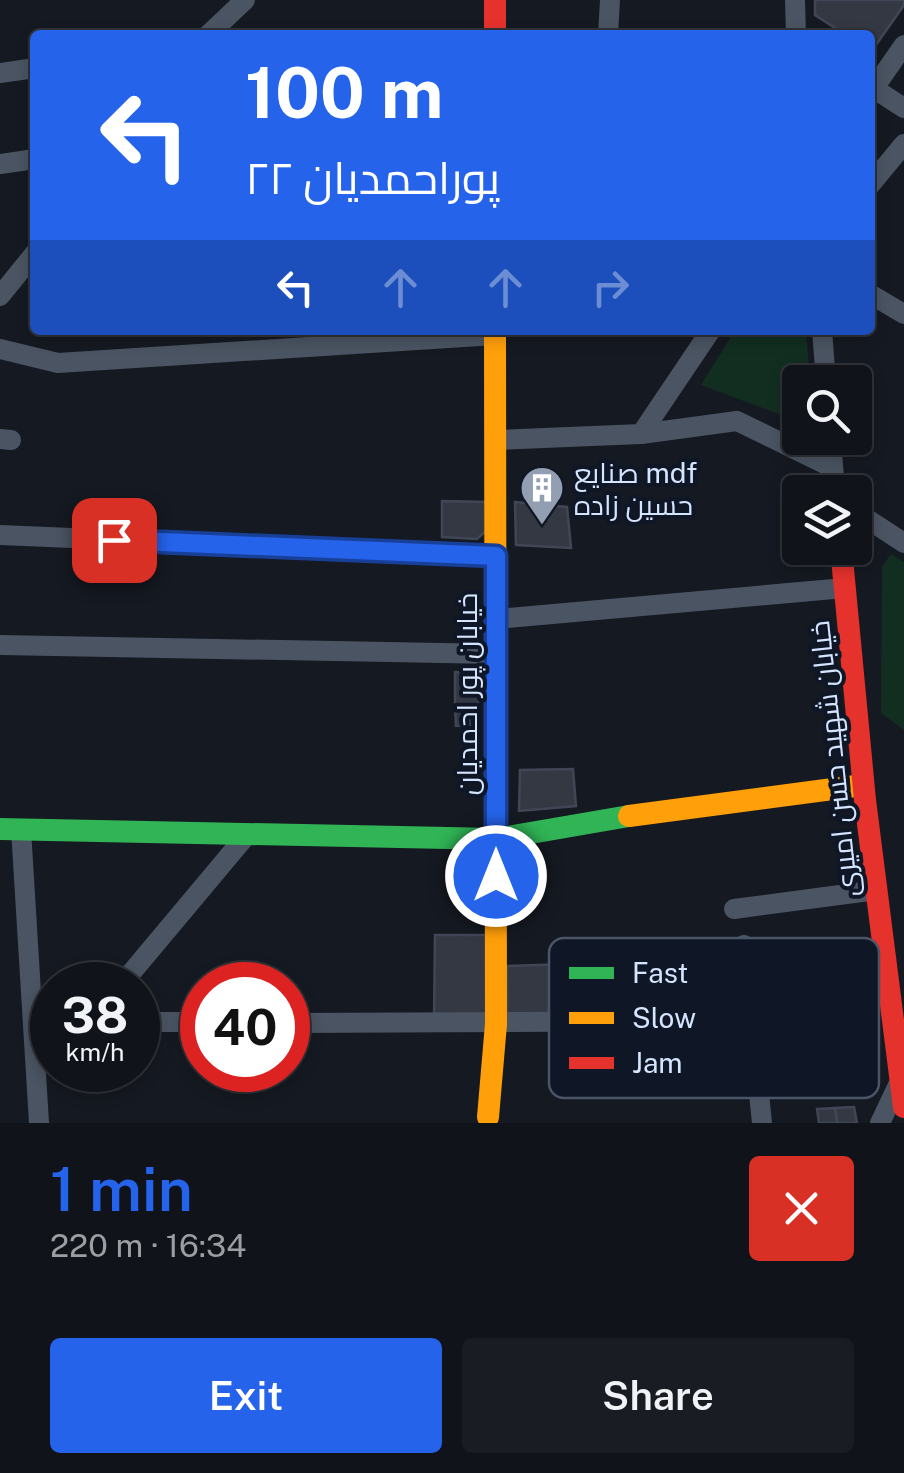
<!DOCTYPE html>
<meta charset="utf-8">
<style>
:root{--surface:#101319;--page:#191c22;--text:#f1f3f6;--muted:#9c9ea2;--line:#303238;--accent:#2563eb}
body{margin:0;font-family:"Public Sans",Cairo,sans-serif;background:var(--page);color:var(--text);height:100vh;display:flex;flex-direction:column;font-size:38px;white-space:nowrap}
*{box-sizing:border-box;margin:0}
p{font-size:32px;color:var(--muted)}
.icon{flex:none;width:55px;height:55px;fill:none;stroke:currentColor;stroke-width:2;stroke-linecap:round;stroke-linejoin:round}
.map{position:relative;height:1123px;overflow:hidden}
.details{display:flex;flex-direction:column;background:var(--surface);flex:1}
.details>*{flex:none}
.guide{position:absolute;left:30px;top:30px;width:845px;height:305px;border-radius:10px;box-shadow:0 5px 15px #0003,0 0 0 2px var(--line);background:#2563eb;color:#fff;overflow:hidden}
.controls{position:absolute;left:782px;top:365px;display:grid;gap:20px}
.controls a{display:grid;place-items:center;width:90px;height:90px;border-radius:10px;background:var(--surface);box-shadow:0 5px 15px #0003,0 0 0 2px var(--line);font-size:50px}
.speed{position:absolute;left:30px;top:962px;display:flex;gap:20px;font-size:50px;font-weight:700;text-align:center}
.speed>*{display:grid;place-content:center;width:130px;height:130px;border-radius:50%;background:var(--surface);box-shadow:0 5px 15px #0003,0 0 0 2px var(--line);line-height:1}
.speed small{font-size:25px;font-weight:400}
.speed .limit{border:15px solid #d22;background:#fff;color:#111}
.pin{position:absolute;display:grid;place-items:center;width:85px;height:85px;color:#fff;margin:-42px;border-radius:20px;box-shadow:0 5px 15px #0006}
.me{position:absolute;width:110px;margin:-55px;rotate:0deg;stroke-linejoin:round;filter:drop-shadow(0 0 8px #0008)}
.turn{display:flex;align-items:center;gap:35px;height:210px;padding:0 50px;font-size:45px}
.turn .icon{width:130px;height:130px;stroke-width:2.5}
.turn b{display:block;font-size:70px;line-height:85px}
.lanes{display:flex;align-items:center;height:95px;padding:0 50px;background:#0003;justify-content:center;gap:50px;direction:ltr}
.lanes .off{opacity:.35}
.round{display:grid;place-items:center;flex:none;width:105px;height:105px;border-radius:10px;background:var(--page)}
.overview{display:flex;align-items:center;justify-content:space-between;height:170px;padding:0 50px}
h1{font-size:60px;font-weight:600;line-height:75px;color:var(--accent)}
.primary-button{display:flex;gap:20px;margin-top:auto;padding:20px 50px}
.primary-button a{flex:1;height:115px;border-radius:10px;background:var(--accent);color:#fff;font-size:40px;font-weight:600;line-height:115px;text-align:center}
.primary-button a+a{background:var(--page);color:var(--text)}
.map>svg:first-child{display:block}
</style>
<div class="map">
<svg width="904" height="1123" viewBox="0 0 904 1123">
<rect width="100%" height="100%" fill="#151921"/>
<g fill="#122e21">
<polygon points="735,330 806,330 810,382 800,382 800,422 701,385"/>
<polygon points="891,554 904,562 904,730 881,713 882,567"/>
</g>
<g fill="#333843" stroke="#404655" stroke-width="2.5">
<polygon points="815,0 904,0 904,5 871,52 870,35 846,35 815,15"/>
<polygon points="442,501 487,502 486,531 477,539 442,537"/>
<polygon points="515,502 567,507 571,548 516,545"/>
<polygon points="455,672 478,673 478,706 455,706"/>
<polygon points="455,706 478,706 479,724 456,726"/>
<polygon points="573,769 576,806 519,811 520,770"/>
<polygon points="435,935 489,935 486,1015 434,1018"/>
<polygon points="566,964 567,1011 507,1018 507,966"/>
<polygon points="854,1107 857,1123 837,1123 835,1108"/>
<polygon points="835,1108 837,1123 819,1123 817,1109"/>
</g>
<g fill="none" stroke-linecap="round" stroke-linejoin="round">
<g stroke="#4a5462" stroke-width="20">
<polyline points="795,0 796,35"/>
<polyline points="208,35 245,0"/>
<polyline points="608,35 610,0"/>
<polyline points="0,73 35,68"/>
<polyline points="870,86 904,108"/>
<polyline points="874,88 904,45"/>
<polyline points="0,164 35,159"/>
<polyline points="870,185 904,144"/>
<polyline points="870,294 904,314"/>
<polyline points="0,296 35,253"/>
<polyline points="822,330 826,382"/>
<polyline points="0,349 58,363 495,335"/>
<polyline points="641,434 711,330"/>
<polyline points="831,438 835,492"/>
<polyline points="0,439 11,440"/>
<polyline points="495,440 641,434 737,421 833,468"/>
<polyline points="855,511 904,543"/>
<polyline points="0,535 496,556"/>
<polyline points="496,619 845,588"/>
<polyline points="0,645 496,654"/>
<polyline points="21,829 39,1123"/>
<polyline points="734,909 877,890"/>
<polyline points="744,945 762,1123"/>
<polyline points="121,985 245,837"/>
<polyline points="138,1022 202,1022"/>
<polyline points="288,1023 718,1021"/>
<polyline points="880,1123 899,1083"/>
</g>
<polyline stroke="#30b455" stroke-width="22" points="0,829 496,839 629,816"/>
<g stroke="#ff9f0a" stroke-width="22">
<polyline points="629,816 863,785"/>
<polyline points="488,1117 496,1024 495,330"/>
</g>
<g stroke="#e5322d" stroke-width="22">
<polyline points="495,0 495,35"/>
<polyline points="841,548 865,800 904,1107"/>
</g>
</g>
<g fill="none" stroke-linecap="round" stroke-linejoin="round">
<defs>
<polyline id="route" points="114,540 496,556 496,876"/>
</defs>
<use href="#route" stroke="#184099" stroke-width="25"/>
<use href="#route" stroke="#2563eb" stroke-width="18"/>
</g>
<defs>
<symbol id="building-pin" viewBox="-11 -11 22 30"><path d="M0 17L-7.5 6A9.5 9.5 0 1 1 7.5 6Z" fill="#929eb1" stroke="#0f1727"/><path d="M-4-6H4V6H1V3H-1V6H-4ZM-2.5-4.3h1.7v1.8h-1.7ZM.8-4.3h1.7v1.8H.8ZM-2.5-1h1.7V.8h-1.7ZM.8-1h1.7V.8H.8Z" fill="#fff"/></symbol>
</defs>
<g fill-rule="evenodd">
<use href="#building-pin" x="517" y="463" width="50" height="68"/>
</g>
<g text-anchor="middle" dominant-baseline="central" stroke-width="8" stroke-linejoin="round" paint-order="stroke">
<g font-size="28" fill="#d5e5ff" stroke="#0f1727" text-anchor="start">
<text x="574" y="472">صنایع mdf<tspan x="574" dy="32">حسین زاده</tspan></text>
</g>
<g font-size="28" fill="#d5e5ff" stroke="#0f1727">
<text transform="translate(466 694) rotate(-90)">خیابان پور احمدیان</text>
<text transform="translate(833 759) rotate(-96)">خیابان شهید حسن امیری</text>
</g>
</g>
<rect x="549" y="938" width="330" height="160" rx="15" fill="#0f1727" stroke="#4a5568" stroke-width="2.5"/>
<rect x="569" y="967" width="45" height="12" fill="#30b455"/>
<rect x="569" y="1012" width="45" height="12" fill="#ff9f0a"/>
<rect x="569" y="1057" width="45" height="12" fill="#e5322d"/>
<g font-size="28" fill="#d5e5ff">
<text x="632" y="983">Fast</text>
<text x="632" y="1028">Slow</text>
<text x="632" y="1073">Jam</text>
</g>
</svg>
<div class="controls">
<a><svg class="icon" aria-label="search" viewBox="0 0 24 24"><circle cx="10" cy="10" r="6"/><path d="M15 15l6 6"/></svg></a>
<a><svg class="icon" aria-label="layers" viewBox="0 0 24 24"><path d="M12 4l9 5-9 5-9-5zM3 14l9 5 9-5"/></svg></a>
</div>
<div class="speed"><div>38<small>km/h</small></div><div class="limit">40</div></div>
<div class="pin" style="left:114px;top:540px;background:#d93025"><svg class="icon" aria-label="arrive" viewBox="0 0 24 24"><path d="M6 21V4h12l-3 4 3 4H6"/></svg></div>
<svg class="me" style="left:496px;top:876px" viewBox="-20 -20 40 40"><circle r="17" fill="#2563eb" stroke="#fff" stroke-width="3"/><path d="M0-11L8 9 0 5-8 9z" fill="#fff"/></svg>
<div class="guide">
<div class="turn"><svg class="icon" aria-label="left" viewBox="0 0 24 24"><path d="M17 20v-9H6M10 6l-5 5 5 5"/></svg><div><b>100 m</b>پوراحمدیان ۲۲</div></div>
<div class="lanes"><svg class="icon" aria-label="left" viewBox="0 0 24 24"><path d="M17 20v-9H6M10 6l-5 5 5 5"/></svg><svg class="icon off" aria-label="ahead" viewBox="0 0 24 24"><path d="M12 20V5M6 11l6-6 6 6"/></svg><svg class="icon off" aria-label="ahead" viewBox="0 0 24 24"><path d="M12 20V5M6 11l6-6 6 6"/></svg><svg class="icon off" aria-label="right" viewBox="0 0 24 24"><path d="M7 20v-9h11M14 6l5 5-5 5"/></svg></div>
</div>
</div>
<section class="details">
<div class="overview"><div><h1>1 min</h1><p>220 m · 16:34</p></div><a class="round" style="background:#d93025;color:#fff"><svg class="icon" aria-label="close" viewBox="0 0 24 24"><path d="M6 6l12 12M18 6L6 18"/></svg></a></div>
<div class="primary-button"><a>Exit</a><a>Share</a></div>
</section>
